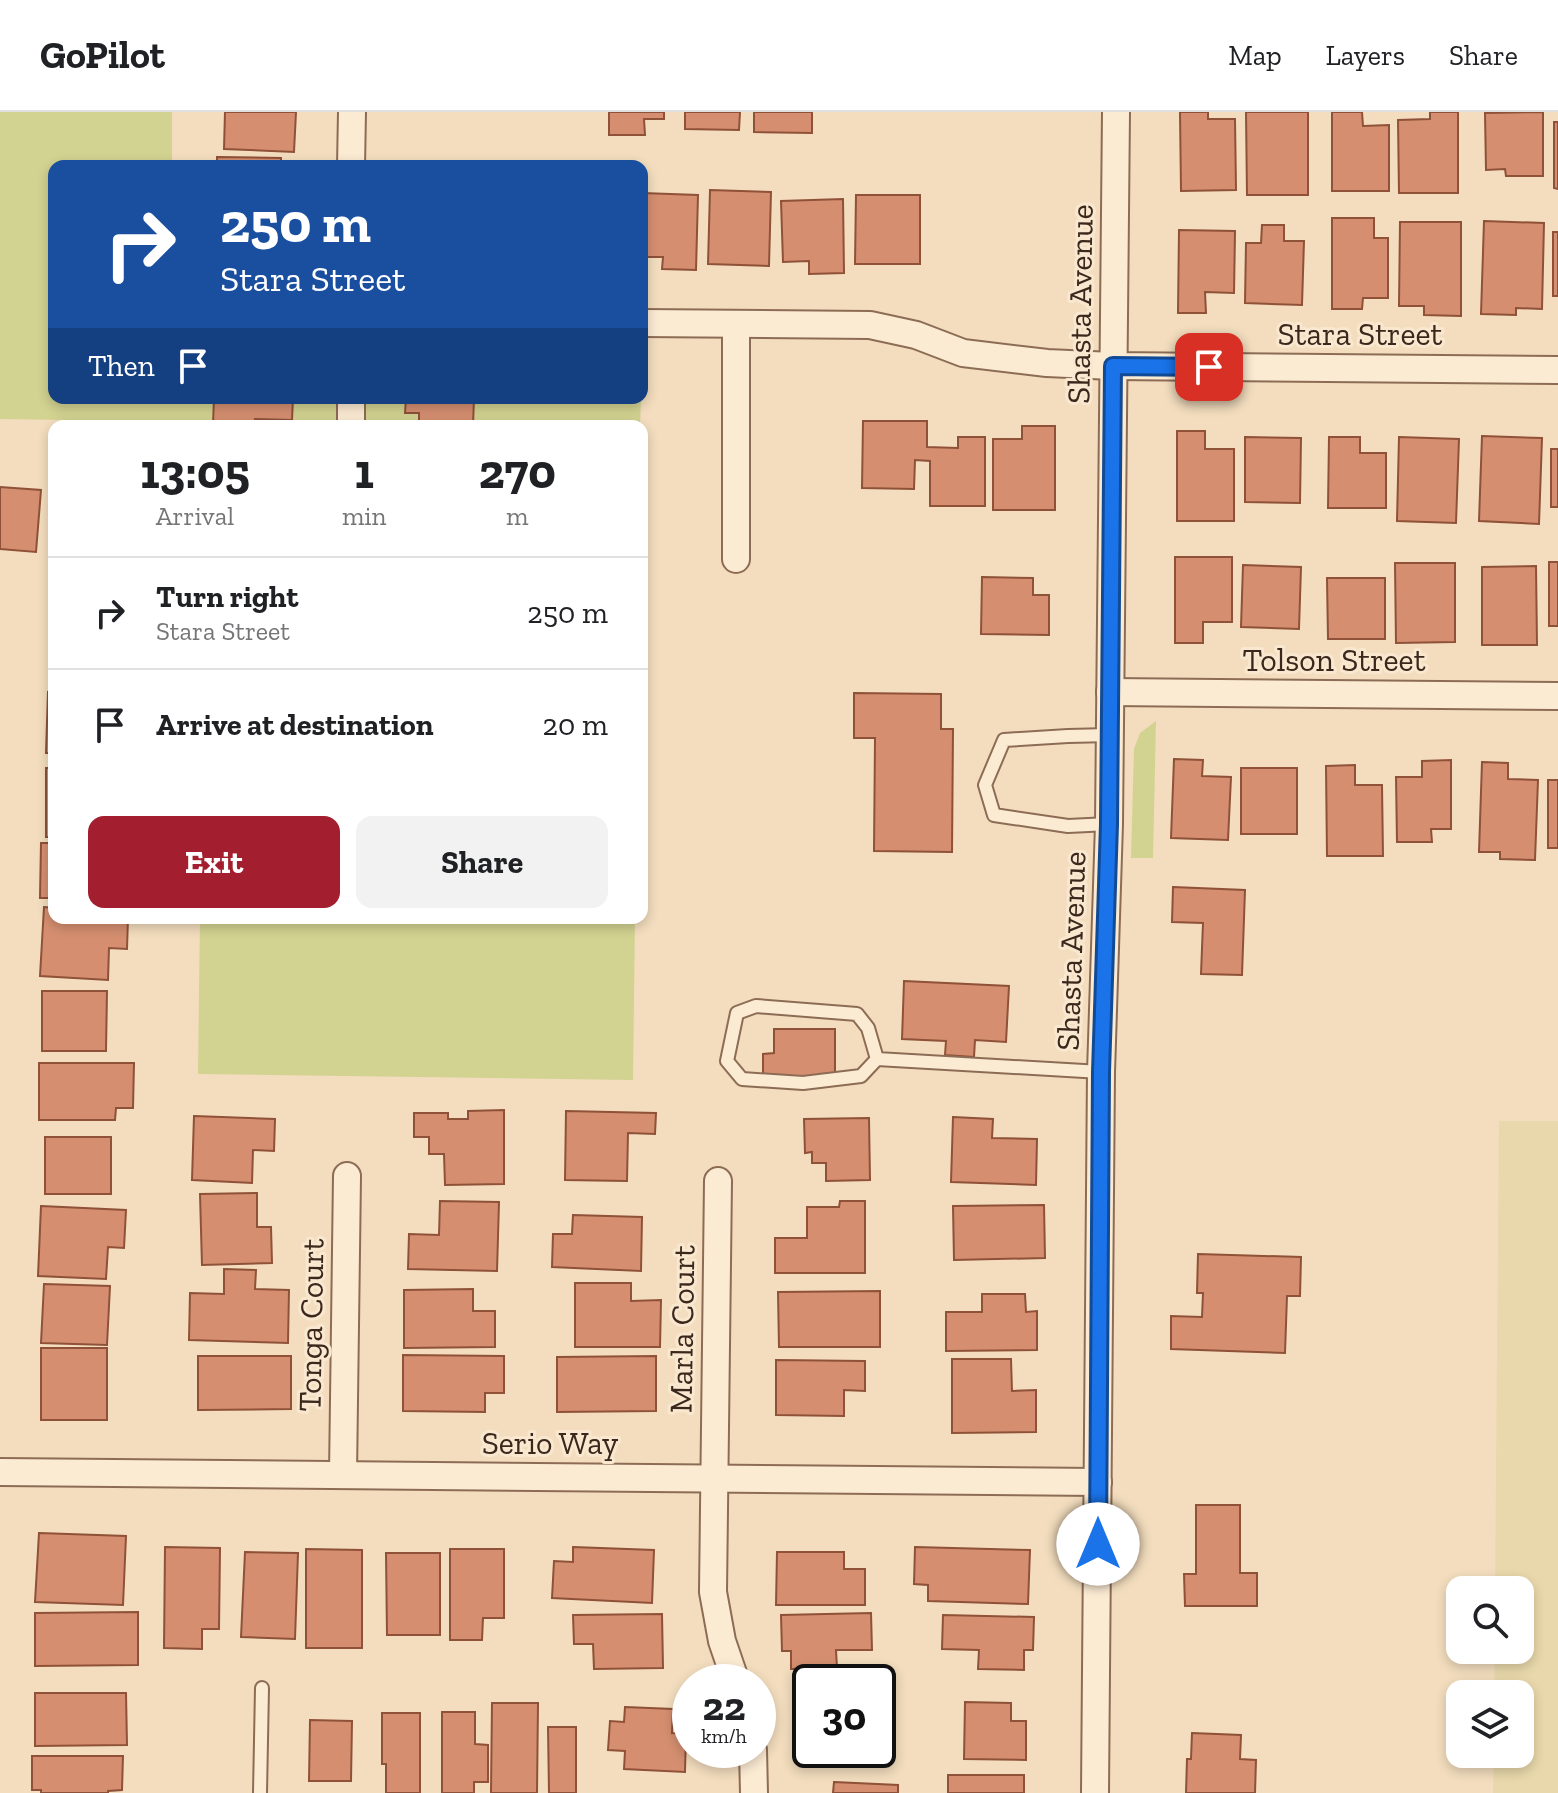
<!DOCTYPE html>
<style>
:root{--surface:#fff;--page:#f2f2f2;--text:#202124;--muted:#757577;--line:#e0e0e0;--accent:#a31e2e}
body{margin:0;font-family:"Zilla Slab",serif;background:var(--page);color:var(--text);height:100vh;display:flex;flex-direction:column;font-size:30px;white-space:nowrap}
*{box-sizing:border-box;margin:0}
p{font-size:26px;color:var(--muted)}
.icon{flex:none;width:44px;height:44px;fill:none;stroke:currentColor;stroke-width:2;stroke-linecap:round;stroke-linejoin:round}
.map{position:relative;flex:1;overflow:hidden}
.details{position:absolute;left:48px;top:308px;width:600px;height:504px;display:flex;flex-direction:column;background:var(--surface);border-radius:16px;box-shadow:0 4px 12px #0003}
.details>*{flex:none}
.banner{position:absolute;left:48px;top:48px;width:600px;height:244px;border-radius:16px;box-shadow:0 4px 12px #0003;background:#1a4fa0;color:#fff;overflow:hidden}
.tools{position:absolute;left:1446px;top:1464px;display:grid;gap:16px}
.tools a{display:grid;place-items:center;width:88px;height:88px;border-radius:16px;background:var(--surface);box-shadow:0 4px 12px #0003;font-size:40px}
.speed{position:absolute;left:672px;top:1552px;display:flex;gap:16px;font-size:40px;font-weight:700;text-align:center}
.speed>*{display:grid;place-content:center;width:104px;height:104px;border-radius:50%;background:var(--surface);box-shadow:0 4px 12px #0003;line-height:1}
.speed small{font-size:20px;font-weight:400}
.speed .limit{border:4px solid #111;border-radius:12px;background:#fff;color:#111}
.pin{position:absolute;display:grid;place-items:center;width:68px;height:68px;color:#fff;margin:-34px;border-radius:16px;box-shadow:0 4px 12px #0006}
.me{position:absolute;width:88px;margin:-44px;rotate:0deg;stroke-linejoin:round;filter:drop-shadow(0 0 6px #0008)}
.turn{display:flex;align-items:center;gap:28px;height:168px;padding:0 40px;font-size:36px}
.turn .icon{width:104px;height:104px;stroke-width:2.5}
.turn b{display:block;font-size:56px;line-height:68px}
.then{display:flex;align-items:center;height:76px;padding:0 40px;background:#0003;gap:16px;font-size:30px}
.eta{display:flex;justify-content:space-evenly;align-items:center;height:136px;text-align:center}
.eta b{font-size:48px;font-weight:800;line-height:56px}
.primary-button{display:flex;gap:16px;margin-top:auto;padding:16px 40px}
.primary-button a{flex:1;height:92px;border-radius:16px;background:var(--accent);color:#fff;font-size:32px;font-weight:800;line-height:92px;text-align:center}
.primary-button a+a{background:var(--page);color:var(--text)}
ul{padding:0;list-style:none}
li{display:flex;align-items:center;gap:24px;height:112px;padding:0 40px;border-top:2px solid var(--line)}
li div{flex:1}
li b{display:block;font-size:30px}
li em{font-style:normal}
header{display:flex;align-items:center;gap:48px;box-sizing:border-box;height:112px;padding:0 40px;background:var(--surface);border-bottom:2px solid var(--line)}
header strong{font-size:38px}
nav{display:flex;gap:44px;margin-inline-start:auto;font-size:28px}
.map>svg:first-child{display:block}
</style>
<header>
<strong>GoPilot</strong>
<nav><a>Map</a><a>Layers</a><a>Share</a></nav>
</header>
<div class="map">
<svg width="1558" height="1681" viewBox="0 0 1558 1681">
<rect width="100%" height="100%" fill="#f3ddbe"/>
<polygon fill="#e9d8ab" points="1499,1009 1558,1009 1558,1681 1493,1681 1494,1642 1520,1642 1520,1582 1494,1582 1495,1538 1520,1538 1520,1478 1495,1478"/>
<g fill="#d2d291">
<polygon points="0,0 172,0 172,54 54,54 54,286 641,286 640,314 206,314 205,310 0,307"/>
<polygon points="1156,609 1153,746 1131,746 1134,637 1140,621"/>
<polygon points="200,806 635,806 633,968 198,962"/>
</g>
<g fill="#d58f70" stroke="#8f5138" stroke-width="2">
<polygon points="225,0 296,0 294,40 224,37"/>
<polygon points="609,0 664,0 664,7 644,7 645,23 609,23"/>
<polygon points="685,0 740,0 739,18 685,17"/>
<polygon points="754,0 812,0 812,21 754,20"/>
<polygon points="1180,0 1208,0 1208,7 1235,7 1236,78 1181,79"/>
<polygon points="1246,0 1308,0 1308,83 1247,83"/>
<polygon points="1332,0 1362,0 1363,14 1389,13 1389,79 1332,79"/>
<polygon points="1430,0 1458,0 1458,81 1399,81 1398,8 1430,7"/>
<polygon points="1543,0 1543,64 1506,64 1505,57 1486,58 1485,1"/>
<polygon points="1554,10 1558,10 1558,77 1554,76"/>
<polygon points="217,45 281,46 281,54 217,54"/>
<polygon points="710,78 771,80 769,154 708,152"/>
<polygon points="642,81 698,83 696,158 662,157 663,145 642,145"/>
<polygon points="856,83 920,83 920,152 855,152"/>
<polygon points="843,87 844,161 809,162 809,149 783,150 781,89"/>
<polygon points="1332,106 1374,106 1374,126 1388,126 1388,186 1363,186 1362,197 1332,197"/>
<polygon points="1484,109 1544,111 1542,197 1516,196 1516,203 1481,202"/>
<polygon points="1400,110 1461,110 1461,204 1424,203 1424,194 1399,194"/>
<polygon points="1262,113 1284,113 1284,129 1304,129 1302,193 1245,191 1246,131 1261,131"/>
<polygon points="1179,118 1235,119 1234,181 1205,180 1206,201 1178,201"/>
<rect x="1553" y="120" width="5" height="64"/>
<polygon points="214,286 293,286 292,308 255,307 255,313 213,312"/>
<polygon points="406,286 474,286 473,314 419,314 419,301 405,301"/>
<polygon points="863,309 927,309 927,335 958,336 958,325 985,325 985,394 930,394 930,349 915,348 914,377 862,376"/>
<polygon points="1022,314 1055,314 1055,398 993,398 993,327 1022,327"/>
<polygon points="1177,319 1205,319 1205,337 1234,337 1234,409 1177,409"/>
<polygon points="1482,324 1542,326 1539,412 1479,409"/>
<polygon points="1245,325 1301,326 1300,391 1245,390"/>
<polygon points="1329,325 1360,325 1360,341 1386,341 1386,396 1328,396"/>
<polygon points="1399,325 1459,327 1456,411 1397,409"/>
<rect x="1551" y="337" width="7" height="58"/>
<polygon points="0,375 41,378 36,440 0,437"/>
<polygon points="1175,445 1232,445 1232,510 1203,510 1203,531 1175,531"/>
<rect x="1549" y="450" width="9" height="64"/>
<polygon points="1395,451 1455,451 1455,530 1396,531"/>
<polygon points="1243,453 1301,455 1299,517 1241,515"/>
<polygon points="1536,454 1537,533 1482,533 1482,455"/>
<polygon points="982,465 1033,466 1033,483 1049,483 1049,523 981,522"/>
<polygon points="1327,466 1385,466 1385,527 1328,527"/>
<polygon points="48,580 54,581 54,641 46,641"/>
<polygon points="854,581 941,582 941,617 953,617 952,740 874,739 875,626 854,626"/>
<polygon points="1174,647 1203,648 1202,664 1231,665 1228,728 1171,726"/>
<polygon points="1451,648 1451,717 1431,717 1432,730 1397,730 1396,665 1422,665 1422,649"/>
<polygon points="1482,650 1508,651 1508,667 1538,668 1535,748 1500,747 1500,740 1479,740"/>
<polygon points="1355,653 1355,673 1382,673 1383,744 1327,744 1326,654"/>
<rect x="46" y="656" width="8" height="69"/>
<rect x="1241" y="656" width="56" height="66"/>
<rect x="1548" y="668" width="10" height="68"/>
<polygon points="41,731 54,731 54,786 40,786"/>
<polygon points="1173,775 1245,778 1242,863 1201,862 1203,811 1172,810"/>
<polygon points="44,795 54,796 54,806 128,806 127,837 109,836 108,868 40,864"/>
<polygon points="904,869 1009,874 1006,930 975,928 974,945 945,943 946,929 902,927"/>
<polygon points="42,879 107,879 106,939 42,939"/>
<polygon points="774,917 835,917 835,965 763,965 763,942 774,941"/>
<polygon points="39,951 134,951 133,996 116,996 115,1008 39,1008"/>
<polygon points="504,998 504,1072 445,1073 444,1042 429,1042 429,1025 414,1025 414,1001 448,1001 448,1007 468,1007 468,999"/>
<polygon points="566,999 656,1001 655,1022 628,1021 627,1069 565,1068"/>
<polygon points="194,1004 275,1007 274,1039 253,1038 252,1071 192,1068"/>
<polygon points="953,1005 993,1007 992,1026 1037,1027 1036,1073 951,1070"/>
<polygon points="869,1006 870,1068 826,1069 826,1051 812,1051 812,1040 805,1041 804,1007"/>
<rect x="45" y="1025" width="66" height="57"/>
<polygon points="257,1081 257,1115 271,1115 272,1151 202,1153 200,1082"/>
<polygon points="440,1089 499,1090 497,1159 408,1157 409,1122 439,1123"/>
<polygon points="840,1089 865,1089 865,1161 775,1161 775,1126 807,1126 807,1095 839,1095"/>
<polygon points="1044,1093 1045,1146 954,1148 953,1094"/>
<polygon points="41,1094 126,1098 124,1136 108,1135 106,1167 38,1164"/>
<polygon points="573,1103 642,1105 641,1159 552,1155 553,1122 572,1122"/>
<polygon points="1198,1142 1301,1145 1300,1184 1287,1184 1285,1241 1171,1237 1171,1204 1202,1205 1203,1181 1197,1181"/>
<polygon points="224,1157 256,1158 255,1177 289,1178 288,1231 189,1228 190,1181 224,1182"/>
<polygon points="575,1171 631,1171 631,1189 661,1188 660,1235 575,1235"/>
<polygon points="44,1172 110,1174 107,1233 41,1231"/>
<polygon points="473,1177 473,1199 495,1199 495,1235 404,1236 404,1178"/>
<polygon points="880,1179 880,1235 779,1235 778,1180"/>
<polygon points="982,1182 1025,1182 1026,1200 1037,1199 1037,1238 946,1239 946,1200 982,1200"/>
<rect x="41" y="1236" width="66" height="72"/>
<polygon points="403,1243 504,1244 504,1281 485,1281 485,1300 403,1299"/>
<polygon points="198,1244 291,1244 291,1297 198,1298"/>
<polygon points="656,1244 656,1299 557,1300 557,1245"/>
<polygon points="952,1247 1011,1247 1012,1279 1036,1278 1036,1320 952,1321"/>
<polygon points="776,1248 865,1249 865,1279 844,1278 844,1304 776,1303"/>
<polygon points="1196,1393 1240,1393 1240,1461 1257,1461 1257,1494 1185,1494 1184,1462 1196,1462"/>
<polygon points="39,1421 126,1424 123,1493 35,1490"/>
<polygon points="165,1435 220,1436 219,1517 202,1517 202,1537 164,1536"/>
<polygon points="573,1435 654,1438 652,1491 552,1486 554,1449 573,1450"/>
<polygon points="915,1435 1030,1438 1028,1492 928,1489 928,1473 914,1472"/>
<polygon points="306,1437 362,1438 362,1536 306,1536"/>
<polygon points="450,1437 504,1437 504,1506 483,1506 482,1528 450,1528"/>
<polygon points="245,1440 298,1441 295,1527 241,1525"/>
<polygon points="777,1440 844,1440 844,1457 865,1457 865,1493 776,1493"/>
<polygon points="386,1441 440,1441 440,1523 387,1523"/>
<polygon points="138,1500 138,1553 35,1554 35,1501"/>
<polygon points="871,1501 872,1538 836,1538 837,1556 791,1557 791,1539 782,1539 781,1503"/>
<polygon points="662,1502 663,1556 594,1557 593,1532 574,1532 573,1503"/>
<polygon points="943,1503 1034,1505 1033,1538 1024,1538 1024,1558 978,1557 979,1538 942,1537"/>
<polygon points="35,1581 126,1581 127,1633 35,1634"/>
<polygon points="878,1587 887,1587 887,1649 821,1649 821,1638 878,1638"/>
<polygon points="965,1590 1011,1591 1011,1609 1026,1609 1026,1648 964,1647"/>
<polygon points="492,1591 538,1591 537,1681 491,1681"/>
<polygon points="625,1595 673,1597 672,1621 686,1622 685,1660 624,1657 625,1639 608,1638 610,1609 624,1610"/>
<polygon points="442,1600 475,1600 475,1632 488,1633 488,1670 474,1670 474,1681 442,1681"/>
<polygon points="382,1601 420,1601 420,1681 386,1681 386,1652 382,1652"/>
<polygon points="310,1608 352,1609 351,1669 309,1669"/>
<polygon points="548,1615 576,1615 576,1681 549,1681"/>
<polygon points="1192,1621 1241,1623 1240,1647 1256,1648 1255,1681 1186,1681 1187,1647 1191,1647"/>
<polygon points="32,1644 123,1644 122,1678 108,1679 108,1681 41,1681 41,1678 32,1678"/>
<rect x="948" y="1663" width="76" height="18"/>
<polygon points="834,1670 898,1673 898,1681 833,1681"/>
</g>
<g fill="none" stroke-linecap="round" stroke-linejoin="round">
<defs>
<g id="lane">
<polyline points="1109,712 1068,714 994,703 985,673 1004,628 1068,624 1110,623"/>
<polyline points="877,947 868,916 857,902 756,894 737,901 727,949 742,967 803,971 861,964 877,947 1101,960"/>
<polyline points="260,1681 262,1576"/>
</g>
<g id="street">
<polyline points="351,54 352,0"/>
<polyline points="642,211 870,213 916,223 963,241 1047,251 1113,254 1558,258"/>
<polyline points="736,212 736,447"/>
<polyline points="351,286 351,314"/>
<polyline points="1110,580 1558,584"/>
<polyline points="718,1069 713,1480 722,1529 736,1570"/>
<polyline points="0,1360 1098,1370"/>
<polyline points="343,1363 347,1064"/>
<polyline points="753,1638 754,1681"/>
<polyline points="1095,1681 1101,960 1109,712 1116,0"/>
</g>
</defs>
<use href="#lane" stroke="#8d6c55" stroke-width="16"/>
<use href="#street" stroke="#8d6c55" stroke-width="30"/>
<use href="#lane" stroke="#fcebd3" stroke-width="12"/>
<use href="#street" stroke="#fcebd3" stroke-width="26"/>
</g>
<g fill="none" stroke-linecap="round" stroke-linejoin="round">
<defs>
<polyline id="route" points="1098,1432 1101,960 1109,712 1113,254 1209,255"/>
</defs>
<use href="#route" stroke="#114b97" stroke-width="20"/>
<use href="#route" stroke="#1a73e8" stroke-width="14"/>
</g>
<g text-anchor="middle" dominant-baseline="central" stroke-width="6" stroke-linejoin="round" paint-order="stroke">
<g font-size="32" fill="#3b271b" stroke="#f9e8cf">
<text transform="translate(1080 192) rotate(-89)">Shasta Avenue</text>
<text x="1360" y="222">Stara Street</text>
<text x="1334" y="548">Tolson Street</text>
<text transform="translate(1071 839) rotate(-88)">Shasta Avenue</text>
<text transform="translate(311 1213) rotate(-89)">Tonga Court</text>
<text transform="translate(682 1217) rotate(-89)">Marla Court</text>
<text x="550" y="1331">Serio Way</text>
</g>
</g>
</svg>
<div class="tools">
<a><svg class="icon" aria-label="search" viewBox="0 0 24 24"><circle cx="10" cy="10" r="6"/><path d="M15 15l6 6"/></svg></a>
<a><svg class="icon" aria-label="layers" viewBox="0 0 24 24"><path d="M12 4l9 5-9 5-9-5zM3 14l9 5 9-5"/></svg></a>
</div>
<div class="speed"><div>22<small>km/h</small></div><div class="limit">30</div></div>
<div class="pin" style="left:1209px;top:255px;background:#d93025"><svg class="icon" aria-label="arrive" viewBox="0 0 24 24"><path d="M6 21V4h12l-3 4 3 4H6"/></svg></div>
<svg class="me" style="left:1098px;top:1432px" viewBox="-20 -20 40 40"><circle r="19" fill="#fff"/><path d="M0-13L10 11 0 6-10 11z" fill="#1a73e8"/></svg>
<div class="banner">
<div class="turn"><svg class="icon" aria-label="right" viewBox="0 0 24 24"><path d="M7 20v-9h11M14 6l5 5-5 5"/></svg><div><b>250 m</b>Stara Street</div></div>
<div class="then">Then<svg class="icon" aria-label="arrive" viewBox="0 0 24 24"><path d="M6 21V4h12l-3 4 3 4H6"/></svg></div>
</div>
<section class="details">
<div class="eta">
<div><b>13:05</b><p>Arrival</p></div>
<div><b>1</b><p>min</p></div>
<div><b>270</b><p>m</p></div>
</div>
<ul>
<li><svg class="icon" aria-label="right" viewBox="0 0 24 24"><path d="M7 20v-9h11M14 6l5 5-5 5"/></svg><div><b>Turn right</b><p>Stara Street</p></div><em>250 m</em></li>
<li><svg class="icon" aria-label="arrive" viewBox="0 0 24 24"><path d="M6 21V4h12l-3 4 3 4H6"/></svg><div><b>Arrive at destination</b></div><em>20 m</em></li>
</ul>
<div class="primary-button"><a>Exit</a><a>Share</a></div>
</section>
</div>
